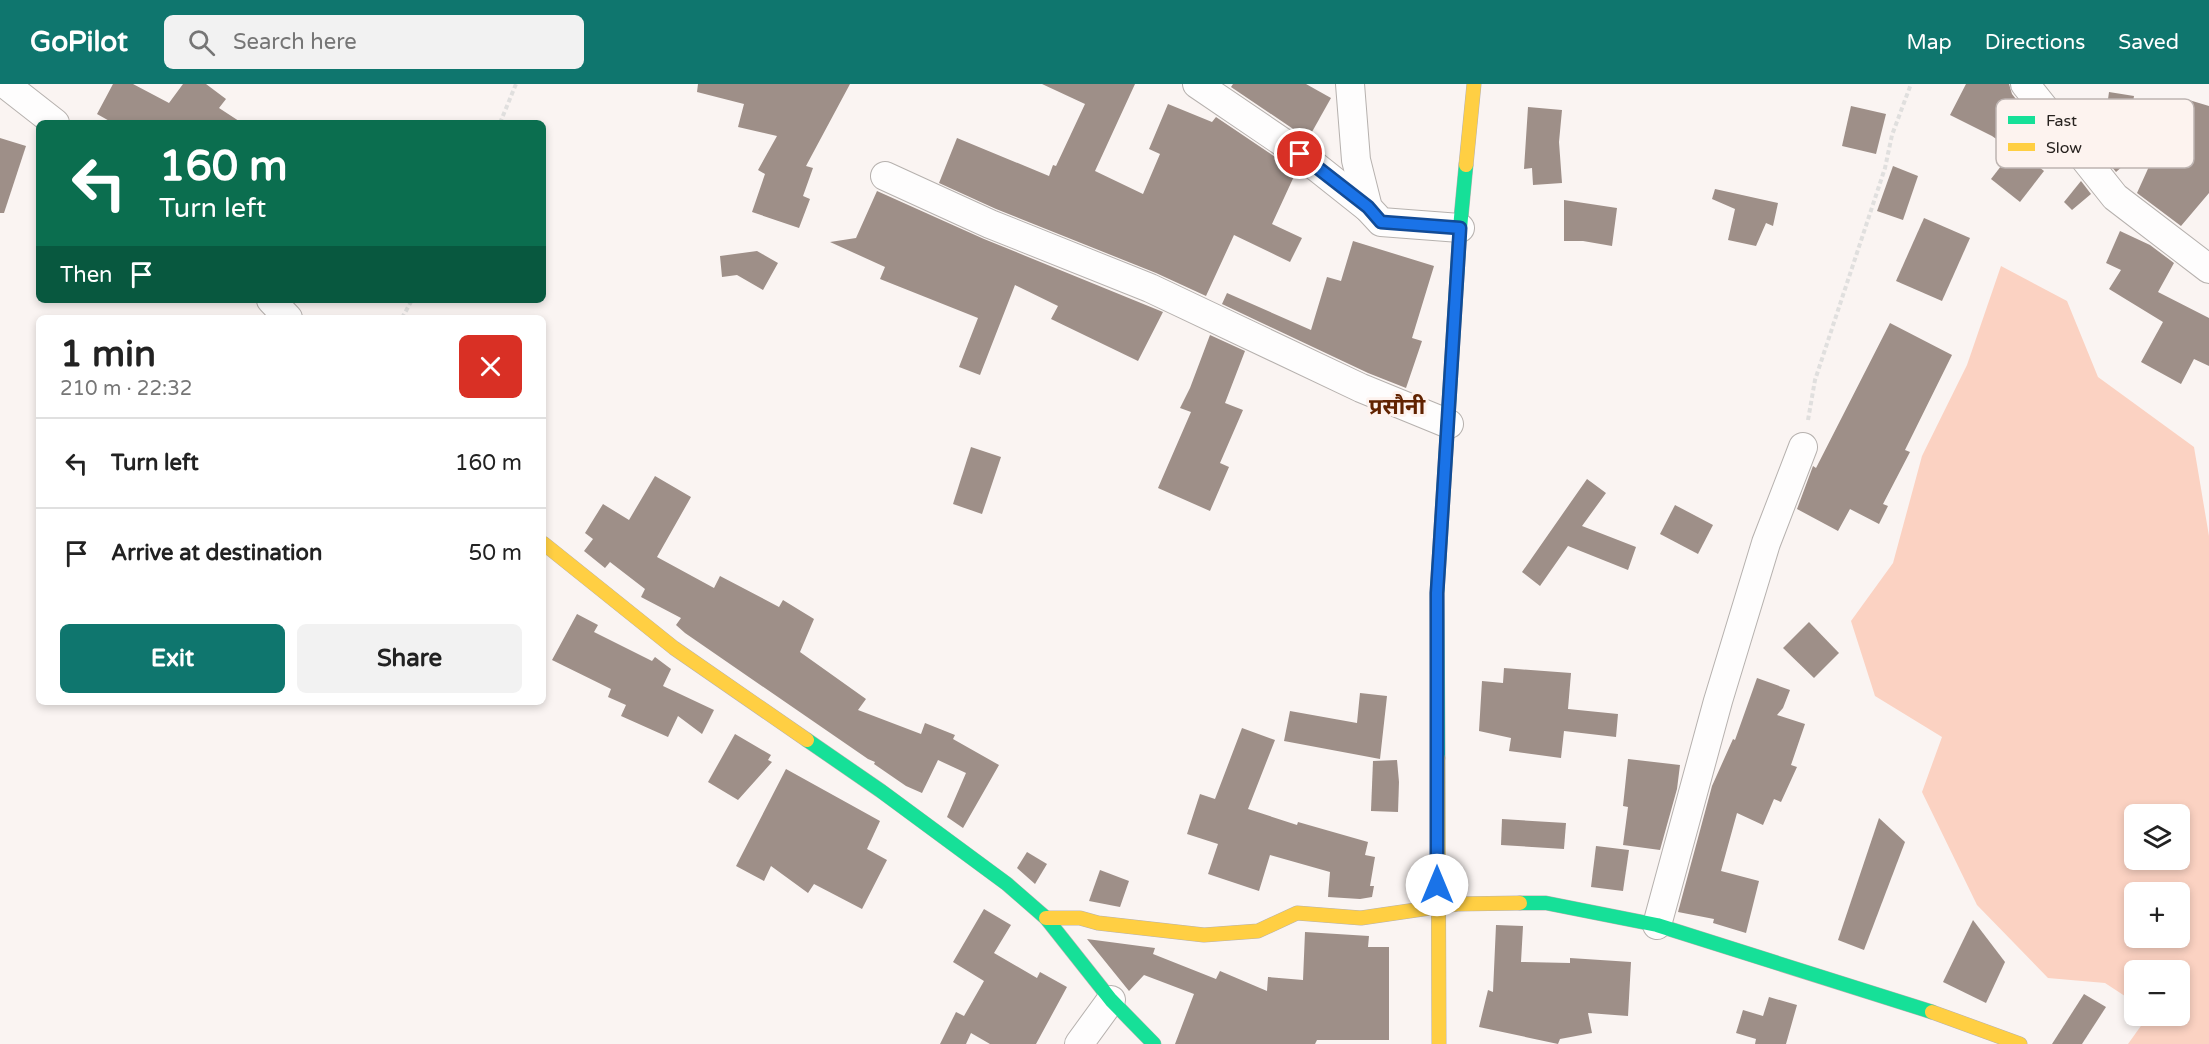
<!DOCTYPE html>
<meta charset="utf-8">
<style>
:root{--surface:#fff;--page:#f2f2f2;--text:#222;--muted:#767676;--line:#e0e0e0;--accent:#0f766e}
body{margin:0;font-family:"Varela Round","Noto Sans Devanagari",sans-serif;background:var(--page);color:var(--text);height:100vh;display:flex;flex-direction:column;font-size:22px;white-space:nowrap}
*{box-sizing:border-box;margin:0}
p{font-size:20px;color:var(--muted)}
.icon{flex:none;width:33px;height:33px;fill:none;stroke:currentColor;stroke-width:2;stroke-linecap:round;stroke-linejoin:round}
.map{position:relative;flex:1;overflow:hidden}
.details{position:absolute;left:36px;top:231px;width:510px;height:390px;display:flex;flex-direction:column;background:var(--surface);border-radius:9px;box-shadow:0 3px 9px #0003}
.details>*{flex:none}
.banner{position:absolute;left:36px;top:36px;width:510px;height:183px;border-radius:9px;box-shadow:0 3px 9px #0003;background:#0b6e4f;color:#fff;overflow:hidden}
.tools{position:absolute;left:2124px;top:720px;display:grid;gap:12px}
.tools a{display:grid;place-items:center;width:66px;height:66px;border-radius:9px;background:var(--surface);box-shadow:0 3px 9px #0003;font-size:30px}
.pin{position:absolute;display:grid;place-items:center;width:51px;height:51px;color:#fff;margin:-26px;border:3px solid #fff;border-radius:50%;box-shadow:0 2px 6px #0007}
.me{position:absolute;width:66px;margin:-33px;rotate:0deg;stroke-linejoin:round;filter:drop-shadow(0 0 4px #0008)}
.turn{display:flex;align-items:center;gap:21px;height:126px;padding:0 24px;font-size:27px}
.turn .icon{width:78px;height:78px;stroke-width:2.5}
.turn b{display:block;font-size:42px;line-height:51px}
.then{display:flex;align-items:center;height:57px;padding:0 24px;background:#0003;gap:12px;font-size:22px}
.round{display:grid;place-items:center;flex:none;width:63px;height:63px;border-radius:9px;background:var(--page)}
.overview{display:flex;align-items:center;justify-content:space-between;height:102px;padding:0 24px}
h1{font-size:36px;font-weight:700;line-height:45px}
.primary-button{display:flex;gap:12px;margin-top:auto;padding:12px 24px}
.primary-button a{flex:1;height:69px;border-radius:9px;background:var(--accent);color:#fff;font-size:24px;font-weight:700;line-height:69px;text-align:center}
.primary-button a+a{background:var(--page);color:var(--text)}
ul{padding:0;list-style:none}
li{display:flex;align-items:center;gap:18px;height:90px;padding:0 24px;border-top:2px solid var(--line)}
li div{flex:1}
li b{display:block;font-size:22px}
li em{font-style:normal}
header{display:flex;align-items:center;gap:36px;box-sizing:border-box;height:84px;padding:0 30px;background:var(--accent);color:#fff}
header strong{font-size:28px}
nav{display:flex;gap:33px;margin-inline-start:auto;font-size:21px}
.search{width:420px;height:54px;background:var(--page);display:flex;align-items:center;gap:15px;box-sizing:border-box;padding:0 21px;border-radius:9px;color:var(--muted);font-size:22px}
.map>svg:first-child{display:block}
</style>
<header>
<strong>GoPilot</strong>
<div class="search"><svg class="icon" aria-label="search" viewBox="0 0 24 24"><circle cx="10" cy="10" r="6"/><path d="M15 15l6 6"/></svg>Search here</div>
<nav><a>Map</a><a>Directions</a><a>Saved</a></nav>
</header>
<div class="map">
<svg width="2209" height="960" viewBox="0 0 2209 960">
<rect width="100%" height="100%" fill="#faf4f2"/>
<path fill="#fbd2c2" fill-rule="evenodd" d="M 2001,182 L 2067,217 L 2098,293 L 2194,363 L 2209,452 L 2209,960 L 2128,960 L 2148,932 L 2180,932 L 2180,886 L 2134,886 L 2134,918 L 2105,899 L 2048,894 L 1977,821 L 1922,708 L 1942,653 L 1875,612 L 1851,537 L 1893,479 L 1922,372 L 1967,281 ZM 2134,730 L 2180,730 L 2180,776 L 2134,776 ZM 2134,808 L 2180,808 L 2180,854 L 2134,854 Z"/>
<g fill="#9e8f88">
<polygon points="113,0 133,0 169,19 183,0 206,0 226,15 219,24 242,39 113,39 97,30"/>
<polygon points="698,0 850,0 806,82 813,84 803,112 810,115 799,144 752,128 765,90 758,86 777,52 738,43 744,20 697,8"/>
<polygon points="1042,0 1135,0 1095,87 1143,110 1160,70 1149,65 1168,20 1212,38 1216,33 1290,83 1296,88 1272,140 1302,154 1290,178 1234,151 1206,212 1156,189 996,125 939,99 957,54 1049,92 1053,81 1056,82 1085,20"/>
<polygon points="1233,0 1306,0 1331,14 1308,55 1231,3"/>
<polygon points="1966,0 2009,0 2012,10 2026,28 2015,42 2024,49 2012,66 1992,52 1950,31"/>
<polygon points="2109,8 2134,12 2130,36 2141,23 2186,27 2189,16 2209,22 2209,109 2181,142 2137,109 2166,45 2116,88 2102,71 2127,40 2105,37"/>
<polygon points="1851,22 1886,30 1876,70 1842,62"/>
<polygon points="1528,23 1562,26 1559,58 1562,99 1533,101 1532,84 1524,85"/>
<polygon points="0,54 26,62 4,129 0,129"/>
<polygon points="2015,64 2044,87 2020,118 1991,95"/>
<polygon points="1893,82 1918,92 1903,136 1877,127"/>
<polygon points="2081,97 2091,110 2072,126 2064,118"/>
<polygon points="1715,105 1778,119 1773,142 1766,139 1756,162 1728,156 1735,125 1712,115"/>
<polygon points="877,107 984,155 1163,228 1138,277 1051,235 1058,222 1015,201 980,291 959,283 978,234 880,195 885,183 830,158 856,154"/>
<polygon points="1564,116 1617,124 1612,162 1583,157 1564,157"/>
<polygon points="1924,134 1970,154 1942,217 1896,197"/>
<polygon points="2120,147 2150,161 2174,179 2158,208 2209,234 2209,282 2194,275 2181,300 2141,278 2163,238 2109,205 2121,186 2106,179"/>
<polygon points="1353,157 1434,182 1412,254 1422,257 1406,304 1368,289 1222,220 1227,209 1311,246 1327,193 1341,197"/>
<polygon points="757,167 778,179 763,206 737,191 722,193 720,172"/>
<polygon points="1890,239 1952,271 1905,366 1910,368 1883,420 1888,422 1879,440 1850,425 1838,447 1797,425 1813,382 1816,384"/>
<polygon points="1210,251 1245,267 1225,319 1243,326 1220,379 1229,383 1210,427 1158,404 1191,328 1180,324 1190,304"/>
<polygon points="971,363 1001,373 982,430 953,420"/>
<polygon points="655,392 691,413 657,473 714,504 720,492 779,523 783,516 814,535 800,568 866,615 858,626 921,650 925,639 955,651 953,655 999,681 963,744 947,733 966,689 938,676 922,709 906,702 874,680 875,678 868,675 685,549 676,541 681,534 641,513 645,505 610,478 605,484 584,467 593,455 585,449 603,420 629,436"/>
<polygon points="1587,395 1606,409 1582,442 1636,463 1628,486 1568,462 1540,502 1522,488"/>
<polygon points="1675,421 1713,441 1698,470 1660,450"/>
<polygon points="577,530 598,541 594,548 652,577 655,573 671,585 663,602 714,626 702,650 678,632 668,653 621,632 626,621 608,613 611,605 552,576"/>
<polygon points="1809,538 1839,569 1814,594 1783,564"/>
<polygon points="1504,584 1571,589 1568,625 1618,630 1616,653 1564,647 1561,674 1509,667 1511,654 1479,647 1482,597 1503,599"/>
<polygon points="1757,594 1790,606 1783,624 1777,631 1805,640 1791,681 1797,683 1781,718 1774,715 1763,741 1737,729 1721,787 1759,797 1746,849 1713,839 1714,835 1678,828 1712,702 1733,655 1735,656"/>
<polygon points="1360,609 1387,612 1380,675 1284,657 1290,627 1357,639"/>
<polygon points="1242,644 1275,656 1248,725 1297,741 1298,738 1368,758 1365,771 1375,773 1370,802 1374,802 1372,813 1360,815 1328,813 1330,788 1270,771 1259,807 1208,790 1218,760 1187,750 1200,710 1215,715"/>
<polygon points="735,650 771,671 768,676 772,678 738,716 708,698"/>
<polygon points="1628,675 1680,681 1677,705 1660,766 1623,761 1628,723 1623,722"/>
<polygon points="1397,676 1399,698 1398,728 1371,727 1373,677"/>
<polygon points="786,685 880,737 867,765 887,776 862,825 814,800 808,809 771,782 764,797 736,782"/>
<polygon points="1879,734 1905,758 1864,866 1838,856"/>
<polygon points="1502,735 1566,739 1564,765 1501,761"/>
<polygon points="1596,762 1629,766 1623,807 1591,803"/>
<polygon points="1027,768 1047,780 1035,800 1017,784"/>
<polygon points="1100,786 1129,797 1120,823 1089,817"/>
<polygon points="984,825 1011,841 994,869 1037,894 1040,888 1067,903 1036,960 990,960 971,949 966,960 940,960 956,928 964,932 984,897 953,878"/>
<polygon points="1973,836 2005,878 1986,919 1943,898"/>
<polygon points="1496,841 1523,842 1521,878 1570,879 1570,874 1631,878 1628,932 1588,929 1592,949 1560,955 1558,960 1479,943 1488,906 1493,908"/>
<polygon points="1305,848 1369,852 1368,863 1389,863 1389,956 1317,956 1315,960 1175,960 1194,910 1144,891 1129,907 1087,855 1155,864 1153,870 1216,895 1220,887 1267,907 1268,893 1303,896"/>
<polygon points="2084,910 2106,923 2082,960 2052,960"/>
<polygon points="1769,913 1797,921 1786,960 1755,960 1756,955 1736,949 1743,926 1763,932"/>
</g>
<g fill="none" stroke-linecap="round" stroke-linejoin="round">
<defs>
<g id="street">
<polyline points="5,0 55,39"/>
<polyline points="1197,0 1300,70 1368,124"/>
<polyline points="1350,0 1356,76 1368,124 1381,138 1460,144"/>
<polyline points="2025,0 2115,113 2209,185"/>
<polyline points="885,92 990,140 1150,204 1361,304 1449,340"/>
<polyline points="271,216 288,234"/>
<polyline points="1657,841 1718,617 1766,459 1803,363"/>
<polyline points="1079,960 1111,916"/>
</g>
<g id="fast">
<polyline points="807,656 881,707 1007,800 1046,834 1111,916 1154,960"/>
<polyline points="1438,674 1437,509 1460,144 1466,81"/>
<polyline points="1520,819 1546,819 1657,841 1932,928"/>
</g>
<g id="slow">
<polyline points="1466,81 1474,0"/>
<polyline points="543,459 674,564 807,656"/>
<polyline points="1438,674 1439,960"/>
<polyline points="1046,834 1080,834 1098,839 1204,851 1258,847 1297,829 1361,834 1457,820 1520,819"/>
<polyline points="1932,928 2020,960"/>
</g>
</defs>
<use href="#street" stroke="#b6b1ae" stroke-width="30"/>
<use href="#fast" stroke="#b6b1ae" stroke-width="15"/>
<use href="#slow" stroke="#b6b1ae" stroke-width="15"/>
<g stroke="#e0dfde" stroke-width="4" stroke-dasharray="4.5 3" stroke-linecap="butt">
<polyline points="500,39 516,0"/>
<polyline points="402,234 412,216"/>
<polyline points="1808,336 1815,296 1885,84 1892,51 1911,0"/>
</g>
<use href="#street" stroke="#fefdfd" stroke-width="28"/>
<use href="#fast" stroke="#16e098" stroke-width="14"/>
<use href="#slow" stroke="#ffcf43" stroke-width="14"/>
</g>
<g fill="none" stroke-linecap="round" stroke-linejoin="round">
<defs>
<polyline id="route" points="1300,70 1368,123 1381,138 1460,144 1437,509 1437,801"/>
</defs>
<use href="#route" stroke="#114b97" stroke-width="15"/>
<use href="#route" stroke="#1a73e8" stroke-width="10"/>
</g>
<g text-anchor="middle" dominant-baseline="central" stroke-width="6" stroke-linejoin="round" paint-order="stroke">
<g font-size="22" font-weight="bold" fill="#612301" stroke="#fdf3ef">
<text x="1397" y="323">प्रसौनी</text>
</g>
</g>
<rect x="1996" y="15" width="198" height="69" rx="9" fill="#fdf3ef" stroke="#bdb4b1" stroke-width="1.5"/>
<rect x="2008" y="32" width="27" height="8" fill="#16e098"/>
<rect x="2008" y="59" width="27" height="8" fill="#ffcf43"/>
<g font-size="16" fill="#27221f">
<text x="2046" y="42">Fast</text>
<text x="2046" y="69">Slow</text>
</g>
</svg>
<div class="tools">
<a><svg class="icon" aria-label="layers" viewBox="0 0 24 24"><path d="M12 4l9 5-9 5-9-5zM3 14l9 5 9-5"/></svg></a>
<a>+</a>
<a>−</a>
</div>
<div class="pin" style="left:1300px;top:70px;background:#d93025"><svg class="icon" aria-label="arrive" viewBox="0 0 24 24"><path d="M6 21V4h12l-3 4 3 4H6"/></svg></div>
<svg class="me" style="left:1437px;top:801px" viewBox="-20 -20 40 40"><circle r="19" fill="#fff"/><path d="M0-13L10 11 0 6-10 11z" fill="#1a73e8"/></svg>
<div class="banner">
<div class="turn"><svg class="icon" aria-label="left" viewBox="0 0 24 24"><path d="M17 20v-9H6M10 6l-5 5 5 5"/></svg><div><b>160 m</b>Turn left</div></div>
<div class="then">Then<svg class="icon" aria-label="arrive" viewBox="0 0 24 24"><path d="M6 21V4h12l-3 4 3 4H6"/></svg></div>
</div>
<section class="details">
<div class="overview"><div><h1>1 min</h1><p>210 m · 22:32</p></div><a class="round" style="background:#d93025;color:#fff"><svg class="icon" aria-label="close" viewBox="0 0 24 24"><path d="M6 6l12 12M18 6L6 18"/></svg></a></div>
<ul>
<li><svg class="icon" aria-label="left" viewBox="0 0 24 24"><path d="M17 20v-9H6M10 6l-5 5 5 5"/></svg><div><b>Turn left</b></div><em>160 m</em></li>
<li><svg class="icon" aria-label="arrive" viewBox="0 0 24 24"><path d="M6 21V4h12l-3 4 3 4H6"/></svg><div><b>Arrive at destination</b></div><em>50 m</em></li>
</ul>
<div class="primary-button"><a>Exit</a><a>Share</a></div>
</section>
</div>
